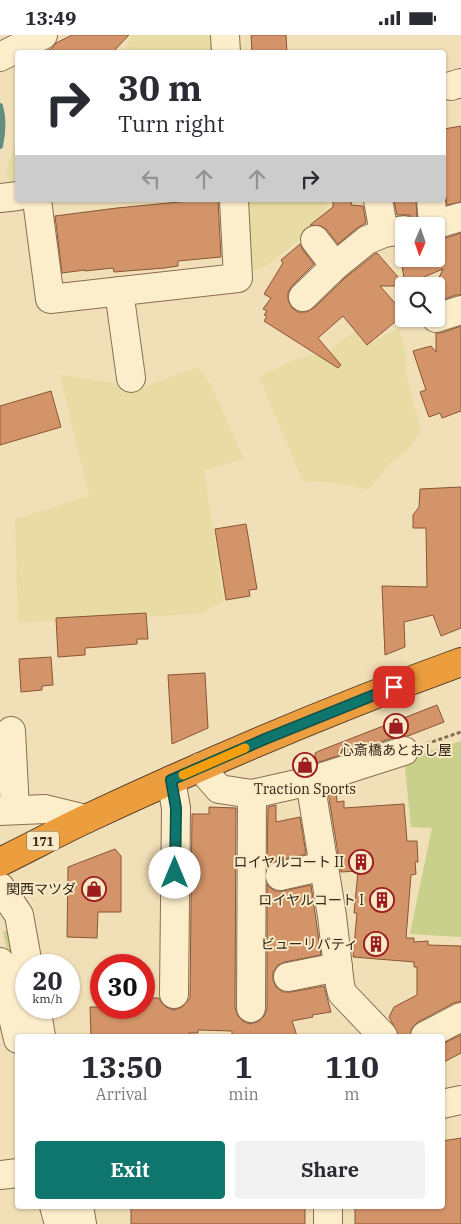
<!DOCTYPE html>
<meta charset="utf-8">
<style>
:root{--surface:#fff;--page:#f2f2f3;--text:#2b2b33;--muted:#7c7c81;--accent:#0f766e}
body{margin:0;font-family:"IBM Plex Serif","Noto Sans JP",serif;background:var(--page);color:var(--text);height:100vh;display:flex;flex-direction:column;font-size:19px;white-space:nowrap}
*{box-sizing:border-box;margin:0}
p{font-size:16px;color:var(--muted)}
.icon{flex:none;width:28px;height:28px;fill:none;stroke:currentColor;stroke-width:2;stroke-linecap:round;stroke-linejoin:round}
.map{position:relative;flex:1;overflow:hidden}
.drawer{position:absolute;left:15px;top:999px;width:430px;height:175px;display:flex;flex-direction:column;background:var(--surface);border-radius:5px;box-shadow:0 1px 4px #0004}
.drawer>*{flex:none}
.top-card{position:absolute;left:15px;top:15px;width:431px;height:152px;border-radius:5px;box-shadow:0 1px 4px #0004;background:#fff;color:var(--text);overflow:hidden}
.needle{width:32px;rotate:182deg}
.buttons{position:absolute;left:395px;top:182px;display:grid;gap:10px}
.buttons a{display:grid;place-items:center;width:50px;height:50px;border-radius:5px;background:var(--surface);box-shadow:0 1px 4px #0004;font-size:25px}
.speed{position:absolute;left:15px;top:919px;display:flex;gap:10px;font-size:25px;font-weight:700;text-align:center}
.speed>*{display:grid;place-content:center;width:65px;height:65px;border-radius:50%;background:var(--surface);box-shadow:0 1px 4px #0004;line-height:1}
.speed small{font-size:12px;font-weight:400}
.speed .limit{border:8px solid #d22;background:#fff;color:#111}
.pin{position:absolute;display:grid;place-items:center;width:42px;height:42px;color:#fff;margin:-21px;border-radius:10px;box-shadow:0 2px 8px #0006}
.me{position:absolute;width:55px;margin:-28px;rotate:0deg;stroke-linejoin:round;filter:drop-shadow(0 0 4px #0008)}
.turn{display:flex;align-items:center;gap:18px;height:105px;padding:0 20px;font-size:22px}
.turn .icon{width:65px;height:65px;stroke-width:2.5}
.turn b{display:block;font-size:35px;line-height:42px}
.lanes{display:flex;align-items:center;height:48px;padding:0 20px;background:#0003;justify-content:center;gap:25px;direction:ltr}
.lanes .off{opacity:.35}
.eta{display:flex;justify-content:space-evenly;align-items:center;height:85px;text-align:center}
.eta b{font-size:30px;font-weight:800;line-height:35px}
.action{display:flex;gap:10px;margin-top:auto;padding:10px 20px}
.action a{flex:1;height:58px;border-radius:5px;background:var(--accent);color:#fff;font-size:20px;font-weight:800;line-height:58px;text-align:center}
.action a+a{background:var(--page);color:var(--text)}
.status{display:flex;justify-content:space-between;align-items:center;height:35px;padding:0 25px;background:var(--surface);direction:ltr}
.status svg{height:14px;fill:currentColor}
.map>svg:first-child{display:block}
</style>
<div class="status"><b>13:49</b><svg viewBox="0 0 49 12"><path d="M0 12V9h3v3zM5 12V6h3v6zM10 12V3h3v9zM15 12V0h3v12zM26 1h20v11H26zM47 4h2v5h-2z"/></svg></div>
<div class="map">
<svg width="461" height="1189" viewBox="0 0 461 1189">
<rect width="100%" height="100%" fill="#f1dfb7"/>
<g fill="#e8dca4">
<polygon points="132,0 215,0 216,17 123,18"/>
<polygon points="17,107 17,149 9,150 6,134"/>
<polygon points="241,165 328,165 327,173 310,197 262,234 245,236"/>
<polygon points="361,291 373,307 399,293 405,315 407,343 421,396 410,413 388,430 368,455 338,448 303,446 259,342 295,325 330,315"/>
<polygon points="197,332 210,348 244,424 204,435 224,566 199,579 18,588 15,484 89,461 60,340 145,352"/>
</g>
<g fill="#c8d08b">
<polygon points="461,706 461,902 410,899 432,793 411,792 404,724"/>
<polygon points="13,893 19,923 24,989 3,897"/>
</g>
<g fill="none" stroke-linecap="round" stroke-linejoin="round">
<path stroke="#658e83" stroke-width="6" d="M 0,71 C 4,85 3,97 0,111"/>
</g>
<g fill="#d39469" stroke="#895635">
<polygon points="72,0 129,0 112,18 43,18 51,14 56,8"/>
<polygon points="251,0 286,0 287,18 252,18"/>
<polygon points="461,91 461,167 447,170 446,163 444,156 444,94"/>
<polygon points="188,165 218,165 221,222 178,226 178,231 165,233 114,237 113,233 85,236 85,235 62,238 55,181 117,173 189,166"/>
<polygon points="333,165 352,165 351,170 363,171 366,188 357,193 338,209 327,195 321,191 310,190 333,172"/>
<polygon points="394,165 416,165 417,182 413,183 409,180 397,180"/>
<polygon points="461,198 461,260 456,260 436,267 436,249 443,234 405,250 406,251 380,251 401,275 401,282 367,310 343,281 318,303 341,330 338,333 264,286 267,281 264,280 267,276 263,274 271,263 264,259 283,228 281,225 300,209 303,215 314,229 292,251 288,257 288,265 292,273 298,277 306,277 314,273 345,243 375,219 377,218 405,250 401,224 436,224 436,206"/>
<polygon points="461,291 461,376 442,383 440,378 429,382 420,357 426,355 413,316 431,311 436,317 436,298 441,298"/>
<polygon points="51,356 61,392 0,410 0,371"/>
<polygon points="461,452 461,593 441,601 433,580 404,587 405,612 385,620 382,551 427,552 426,493 413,493 413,480 419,472 420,454"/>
<polygon points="246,489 257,554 249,555 250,561 226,565 215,494"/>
<polygon points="146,578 148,604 137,604 137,609 85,613 85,620 58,622 56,583"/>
<polygon points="51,622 53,650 42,651 42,655 21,657 19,624"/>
<polygon points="205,638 208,693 172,709 168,640"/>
<polygon points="437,670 444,687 408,701 399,701 316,728 315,718 319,716"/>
<polygon points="336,754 337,767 344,766 344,773 404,769 407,806 417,806 418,827 415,827 416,839 411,840 406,903 414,903 414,907 428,906 428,910 461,911 461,966 454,968 418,987 412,993 410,1001 399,1001 389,982 394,972 417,960 417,932 414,932 414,927 353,922 357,878 354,878 358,836 341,837 328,757"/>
<polygon points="276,770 276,787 300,782 306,819 277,826 270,829 267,833 268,772"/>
<polygon points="209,772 236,773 235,973 238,981 244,987 251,989 259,986 264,981 267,974 267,849 269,852 275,856 283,856 311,850 321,920 285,927 278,930 273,937 273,945 276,952 283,957 291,957 324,951 331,977 312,980 313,982 292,986 297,1001 232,1001 232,996 198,995 198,998 189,998 189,1001 91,1001 90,972 144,972 144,963 159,963 161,967 166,972 174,975 182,972 190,963 192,779 209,779"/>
<polygon points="115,814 121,821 121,877 98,877 97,903 67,902 68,832"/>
<polygon points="461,1000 461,1018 442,1028 442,1009"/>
<polygon points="461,1103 461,1189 355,1189 355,1171 442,1171 442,1106"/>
<rect x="131" y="1171" width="174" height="18"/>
</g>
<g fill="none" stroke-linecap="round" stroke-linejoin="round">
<defs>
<g id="minor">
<polyline points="225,0 226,18"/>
<polyline points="0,22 43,0"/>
<polyline points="451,51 461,48"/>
<polyline points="0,163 18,161"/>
<polyline points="37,165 50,264 238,243 234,165"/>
<polyline points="378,165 384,198"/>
<polyline points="431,165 433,191"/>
<polyline points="430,191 461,182"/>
<polyline points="315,205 335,231 367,205 384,198 404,195"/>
<polyline points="119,256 131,343"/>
<polyline points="303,262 335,231"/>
<polyline points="436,283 461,275"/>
<polyline points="11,696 15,775"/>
<polyline points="200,732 219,754 252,759 310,746 404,716"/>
<polyline points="171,745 176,773 174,959"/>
<polyline points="310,746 332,881 340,950 342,958 383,1001"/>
<polyline points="0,776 45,774 86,784"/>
<polyline points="280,841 324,831"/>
<polyline points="0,852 19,880 28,930"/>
<polyline points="0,927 18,1004"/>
<polyline points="288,942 338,932"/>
<polyline points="36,972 41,1001"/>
<polyline points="251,973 252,759"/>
<polyline points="425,1001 461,982"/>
<polyline points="442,1069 461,1065"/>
<polyline points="0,1140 18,1138"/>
<polyline points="54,1171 59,1189"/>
<polyline points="79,1171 82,1189"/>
<polyline points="328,1189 328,1171"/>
</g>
<path id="highway" d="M 0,827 C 29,813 58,797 88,783 C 210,726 334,673 461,627"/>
</defs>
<use href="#minor" stroke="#886e52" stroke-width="30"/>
<use href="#highway" stroke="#553c27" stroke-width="30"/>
<polyline stroke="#886e52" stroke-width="3" stroke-dasharray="4 2.5" stroke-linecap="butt" points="426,709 461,697"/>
<use href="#minor" stroke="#fcedcb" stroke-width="28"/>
<use href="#highway" stroke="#ec9d3d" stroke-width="28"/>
</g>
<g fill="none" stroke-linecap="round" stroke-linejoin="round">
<defs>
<polyline id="route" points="175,838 176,773 171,745 265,704 394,652"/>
</defs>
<use href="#route" stroke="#0a4d48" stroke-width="12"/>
<use href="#route" stroke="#0f766e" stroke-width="9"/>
<polyline stroke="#f59e0b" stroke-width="9" points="183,740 245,713"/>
</g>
<defs>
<symbol id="shop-ring" viewBox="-11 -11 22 22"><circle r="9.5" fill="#f8eac7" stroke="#9c1c1f" stroke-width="1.5"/><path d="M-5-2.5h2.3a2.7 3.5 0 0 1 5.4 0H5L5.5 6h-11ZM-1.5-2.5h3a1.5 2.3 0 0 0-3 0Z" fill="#9c1c1f"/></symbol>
<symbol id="building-ring" viewBox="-11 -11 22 22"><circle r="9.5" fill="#f8eac7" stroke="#9c1c1f" stroke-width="1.5"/><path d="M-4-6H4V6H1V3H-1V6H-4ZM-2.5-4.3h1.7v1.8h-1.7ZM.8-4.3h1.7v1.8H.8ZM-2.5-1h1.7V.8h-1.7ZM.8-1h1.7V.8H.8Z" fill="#9c1c1f"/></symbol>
</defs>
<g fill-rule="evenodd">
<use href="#shop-ring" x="382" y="677" width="28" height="28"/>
<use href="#shop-ring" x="291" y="716" width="28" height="28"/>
<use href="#building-ring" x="347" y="813" width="28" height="28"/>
<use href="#shop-ring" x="80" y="840" width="28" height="28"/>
<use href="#building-ring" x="368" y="851" width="28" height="28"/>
<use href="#building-ring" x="362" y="895" width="28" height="28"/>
</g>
<g text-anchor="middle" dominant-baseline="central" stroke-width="4" stroke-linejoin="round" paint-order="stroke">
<rect fill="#f8eac7" stroke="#70614c" stroke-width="1" x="27" y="796.5" width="32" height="19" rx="4"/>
<g font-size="12" font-weight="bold" fill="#352618">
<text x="43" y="806">171</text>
</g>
<g font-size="14" fill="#352618" stroke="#f8eac7" text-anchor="end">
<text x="396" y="715" text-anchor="middle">心斎橋あとおし屋</text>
<text x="305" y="754" text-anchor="middle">Traction Sports</text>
<text x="344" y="827">ロイヤルコート II</text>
<text x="76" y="854">関西マツダ</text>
<text x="364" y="865">ロイヤルコート I</text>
<text x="358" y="909">ビューリバティ</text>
</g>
</g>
</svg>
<div class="buttons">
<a><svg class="needle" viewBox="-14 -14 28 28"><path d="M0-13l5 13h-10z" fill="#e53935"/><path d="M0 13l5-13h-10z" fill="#7c7c81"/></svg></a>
<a><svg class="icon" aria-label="search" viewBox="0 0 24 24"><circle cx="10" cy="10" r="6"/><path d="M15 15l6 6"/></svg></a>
</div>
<div class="speed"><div>20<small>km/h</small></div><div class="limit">30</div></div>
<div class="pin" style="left:394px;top:652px;background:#d93025"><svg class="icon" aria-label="arrive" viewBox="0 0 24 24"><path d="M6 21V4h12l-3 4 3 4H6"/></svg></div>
<svg class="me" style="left:175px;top:838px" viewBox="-20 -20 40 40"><circle r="19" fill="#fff"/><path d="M0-13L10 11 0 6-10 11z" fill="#0f766e"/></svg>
<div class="top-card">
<div class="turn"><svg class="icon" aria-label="right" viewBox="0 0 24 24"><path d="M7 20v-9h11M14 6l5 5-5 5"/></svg><div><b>30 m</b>Turn right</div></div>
<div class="lanes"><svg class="icon off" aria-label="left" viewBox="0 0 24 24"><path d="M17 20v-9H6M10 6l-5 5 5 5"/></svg><svg class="icon off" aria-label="ahead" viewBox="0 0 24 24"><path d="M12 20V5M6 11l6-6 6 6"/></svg><svg class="icon off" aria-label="ahead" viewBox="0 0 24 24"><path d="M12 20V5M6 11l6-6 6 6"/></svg><svg class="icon" aria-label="right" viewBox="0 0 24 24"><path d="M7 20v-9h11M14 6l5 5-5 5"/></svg></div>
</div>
<section class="drawer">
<div class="eta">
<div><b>13:50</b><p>Arrival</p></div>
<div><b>1</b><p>min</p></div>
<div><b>110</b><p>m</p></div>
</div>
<div class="action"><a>Exit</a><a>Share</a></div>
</section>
</div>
